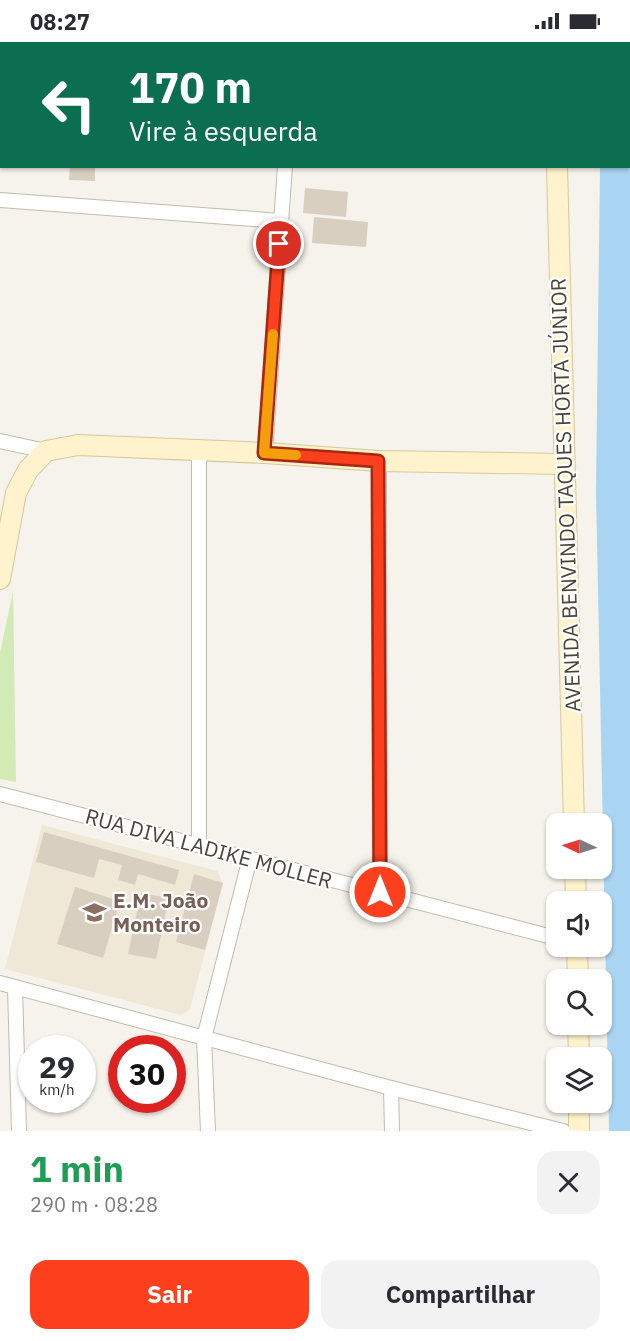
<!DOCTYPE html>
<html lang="pt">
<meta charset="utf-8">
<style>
:root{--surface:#fff;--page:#f2f2f3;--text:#2b2b33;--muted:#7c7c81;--accent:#fc3f1d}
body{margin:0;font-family:"IBM Plex Sans",sans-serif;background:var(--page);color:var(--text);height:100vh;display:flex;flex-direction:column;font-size:22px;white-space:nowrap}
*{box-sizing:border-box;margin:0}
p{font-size:20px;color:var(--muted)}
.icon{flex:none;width:33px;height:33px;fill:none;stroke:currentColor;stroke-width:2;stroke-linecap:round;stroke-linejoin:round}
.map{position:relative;height:1089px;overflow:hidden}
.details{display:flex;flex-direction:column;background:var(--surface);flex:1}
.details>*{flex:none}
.top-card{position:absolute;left:0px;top:0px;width:630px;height:126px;box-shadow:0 2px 4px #0004;background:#0b6e4f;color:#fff;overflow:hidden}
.needle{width:39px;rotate:274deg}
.fabs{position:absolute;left:546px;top:771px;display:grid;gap:12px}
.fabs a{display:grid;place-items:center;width:66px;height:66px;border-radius:12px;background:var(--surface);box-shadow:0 2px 4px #0004;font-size:30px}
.speed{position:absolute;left:18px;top:993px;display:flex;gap:12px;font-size:30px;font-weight:700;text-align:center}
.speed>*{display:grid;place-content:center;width:78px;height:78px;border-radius:50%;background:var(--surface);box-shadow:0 2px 4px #0004;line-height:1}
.speed small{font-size:15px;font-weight:400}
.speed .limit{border:9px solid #d22;background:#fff;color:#111}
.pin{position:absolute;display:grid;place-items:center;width:51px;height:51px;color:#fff;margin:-26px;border:3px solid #fff;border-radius:50%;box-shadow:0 2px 6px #0007}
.me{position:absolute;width:66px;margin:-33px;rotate:0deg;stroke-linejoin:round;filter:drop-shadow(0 0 4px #0008)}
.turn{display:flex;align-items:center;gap:21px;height:126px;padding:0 30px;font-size:27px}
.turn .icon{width:78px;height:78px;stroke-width:2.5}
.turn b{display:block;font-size:42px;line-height:51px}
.round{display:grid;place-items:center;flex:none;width:63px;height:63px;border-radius:18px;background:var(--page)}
.overview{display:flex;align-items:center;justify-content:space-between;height:102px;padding:0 30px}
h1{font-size:36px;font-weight:700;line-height:45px;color:#1e9e55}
.action{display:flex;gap:12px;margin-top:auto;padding:12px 30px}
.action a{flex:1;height:69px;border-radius:18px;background:var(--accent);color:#fff;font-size:24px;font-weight:700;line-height:69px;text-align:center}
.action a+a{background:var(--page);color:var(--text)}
.status{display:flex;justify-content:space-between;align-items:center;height:42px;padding:0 30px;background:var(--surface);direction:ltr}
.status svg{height:16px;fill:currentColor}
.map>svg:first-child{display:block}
</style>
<div class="status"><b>08:27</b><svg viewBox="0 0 49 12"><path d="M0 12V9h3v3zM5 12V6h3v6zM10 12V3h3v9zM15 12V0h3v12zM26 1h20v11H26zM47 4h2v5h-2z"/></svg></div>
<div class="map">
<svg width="630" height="1089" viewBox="0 0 630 1089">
<rect width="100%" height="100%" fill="#f6f3ec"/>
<polygon fill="#efe8d6" points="42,783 217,829 223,841 190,967 181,973 5,927"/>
<polygon fill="#d2eab5" points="13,549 16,740 0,737 0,611"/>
<polygon fill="#a9d4f2" points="598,0 630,0 630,1089 609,1089 596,449 600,125 628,124 628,2"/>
<g fill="#d8cfc1">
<polygon points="70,124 95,124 95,139 69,138"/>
<polygon points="305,146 348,150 346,175 303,171"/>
<polygon points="314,175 368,180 366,205 312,201"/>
<polygon points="44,790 179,828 175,843 138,832 135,843 118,838 122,823 99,817 94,836 36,820"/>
<polygon points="194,832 223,841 205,908 176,900"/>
<polygon points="75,845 120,859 103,916 57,902"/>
<polygon points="141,851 169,856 156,917 128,912"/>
</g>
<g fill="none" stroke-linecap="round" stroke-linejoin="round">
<defs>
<g id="street">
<polyline points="294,2 294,0"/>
<polyline points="0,158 281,179"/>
<polyline points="0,399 46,409"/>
<polyline points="199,408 199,803"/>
<polyline points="265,411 285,124"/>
<polyline points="379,419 380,850"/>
<polyline points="0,752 556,896"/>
<polyline points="0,941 391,1046 563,1089"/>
<polyline points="15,945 19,1089"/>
<polyline points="391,1046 392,1089"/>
<polyline points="208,1089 204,996 250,816"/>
</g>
<g id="secondary">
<polyline points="553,0 553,2"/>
<polyline points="557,124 574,782"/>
<polyline points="0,537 16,451 28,428 46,409 78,403 265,411 379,419 564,422"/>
<polyline points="575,826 576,860"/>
<polyline points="577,904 578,938"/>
<polyline points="578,982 579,1016"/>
<polyline points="579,1060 579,1089"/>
</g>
</defs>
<use href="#street" stroke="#c2bbae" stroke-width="16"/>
<use href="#secondary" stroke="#d6c79b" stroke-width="22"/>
<use href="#street" stroke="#fff" stroke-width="14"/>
<use href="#secondary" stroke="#fff3cd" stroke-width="20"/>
</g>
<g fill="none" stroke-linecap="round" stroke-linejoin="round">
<defs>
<polyline id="route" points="279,202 264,411 378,419 380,850"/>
</defs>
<use href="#route" stroke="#a42913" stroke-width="15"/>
<use href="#route" stroke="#fc3f1d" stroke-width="10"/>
<polyline stroke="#f59e0b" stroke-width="10" points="273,292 264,411 296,413"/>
</g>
<defs>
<symbol id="school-bare" viewBox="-9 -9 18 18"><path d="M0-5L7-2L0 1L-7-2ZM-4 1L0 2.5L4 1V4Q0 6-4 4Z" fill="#8d6e63" stroke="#fff" stroke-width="2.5" paint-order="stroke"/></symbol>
</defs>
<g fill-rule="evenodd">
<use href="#school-bare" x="78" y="854" width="33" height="33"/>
</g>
<g text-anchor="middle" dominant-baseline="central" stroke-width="4.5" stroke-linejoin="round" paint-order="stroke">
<g font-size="21" fill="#4b4439" stroke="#fff">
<text transform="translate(565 453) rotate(-92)">AVENIDA BENVINDO TAQUES HORTA JÚNIOR</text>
<text transform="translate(209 806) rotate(15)">RUA DIVA LADIKE MOLLER</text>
</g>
<g font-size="21" font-weight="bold" fill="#785e54" stroke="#fff" text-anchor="start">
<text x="113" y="858">E.M. João<tspan x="113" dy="24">Monteiro</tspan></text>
</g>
</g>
</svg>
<div class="fabs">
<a><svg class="needle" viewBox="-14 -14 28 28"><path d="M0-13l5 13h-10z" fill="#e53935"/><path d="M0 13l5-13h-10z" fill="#7c7c81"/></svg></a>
<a><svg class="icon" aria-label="sound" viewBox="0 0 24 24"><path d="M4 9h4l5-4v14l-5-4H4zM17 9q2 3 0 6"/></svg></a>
<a><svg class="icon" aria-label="search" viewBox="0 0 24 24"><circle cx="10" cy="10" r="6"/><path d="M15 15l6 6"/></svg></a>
<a><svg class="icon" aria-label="layers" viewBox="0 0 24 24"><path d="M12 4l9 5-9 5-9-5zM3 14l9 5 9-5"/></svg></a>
</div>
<div class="speed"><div>29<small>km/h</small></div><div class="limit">30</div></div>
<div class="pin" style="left:279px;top:202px;background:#d93025"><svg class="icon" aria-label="arrive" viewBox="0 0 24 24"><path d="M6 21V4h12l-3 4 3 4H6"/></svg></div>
<svg class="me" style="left:380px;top:850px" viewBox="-20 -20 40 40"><circle r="17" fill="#fc3f1d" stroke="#fff" stroke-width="3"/><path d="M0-11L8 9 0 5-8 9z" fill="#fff"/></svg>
<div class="top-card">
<div class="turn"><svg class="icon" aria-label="left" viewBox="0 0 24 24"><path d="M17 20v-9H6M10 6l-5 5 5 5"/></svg><div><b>170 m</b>Vire à esquerda</div></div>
</div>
</div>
<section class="details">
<div class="overview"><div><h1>1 min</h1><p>290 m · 08:28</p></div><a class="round"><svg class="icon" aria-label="close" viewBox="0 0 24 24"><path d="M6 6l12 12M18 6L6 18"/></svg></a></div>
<div class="action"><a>Sair</a><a>Compartilhar</a></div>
</section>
